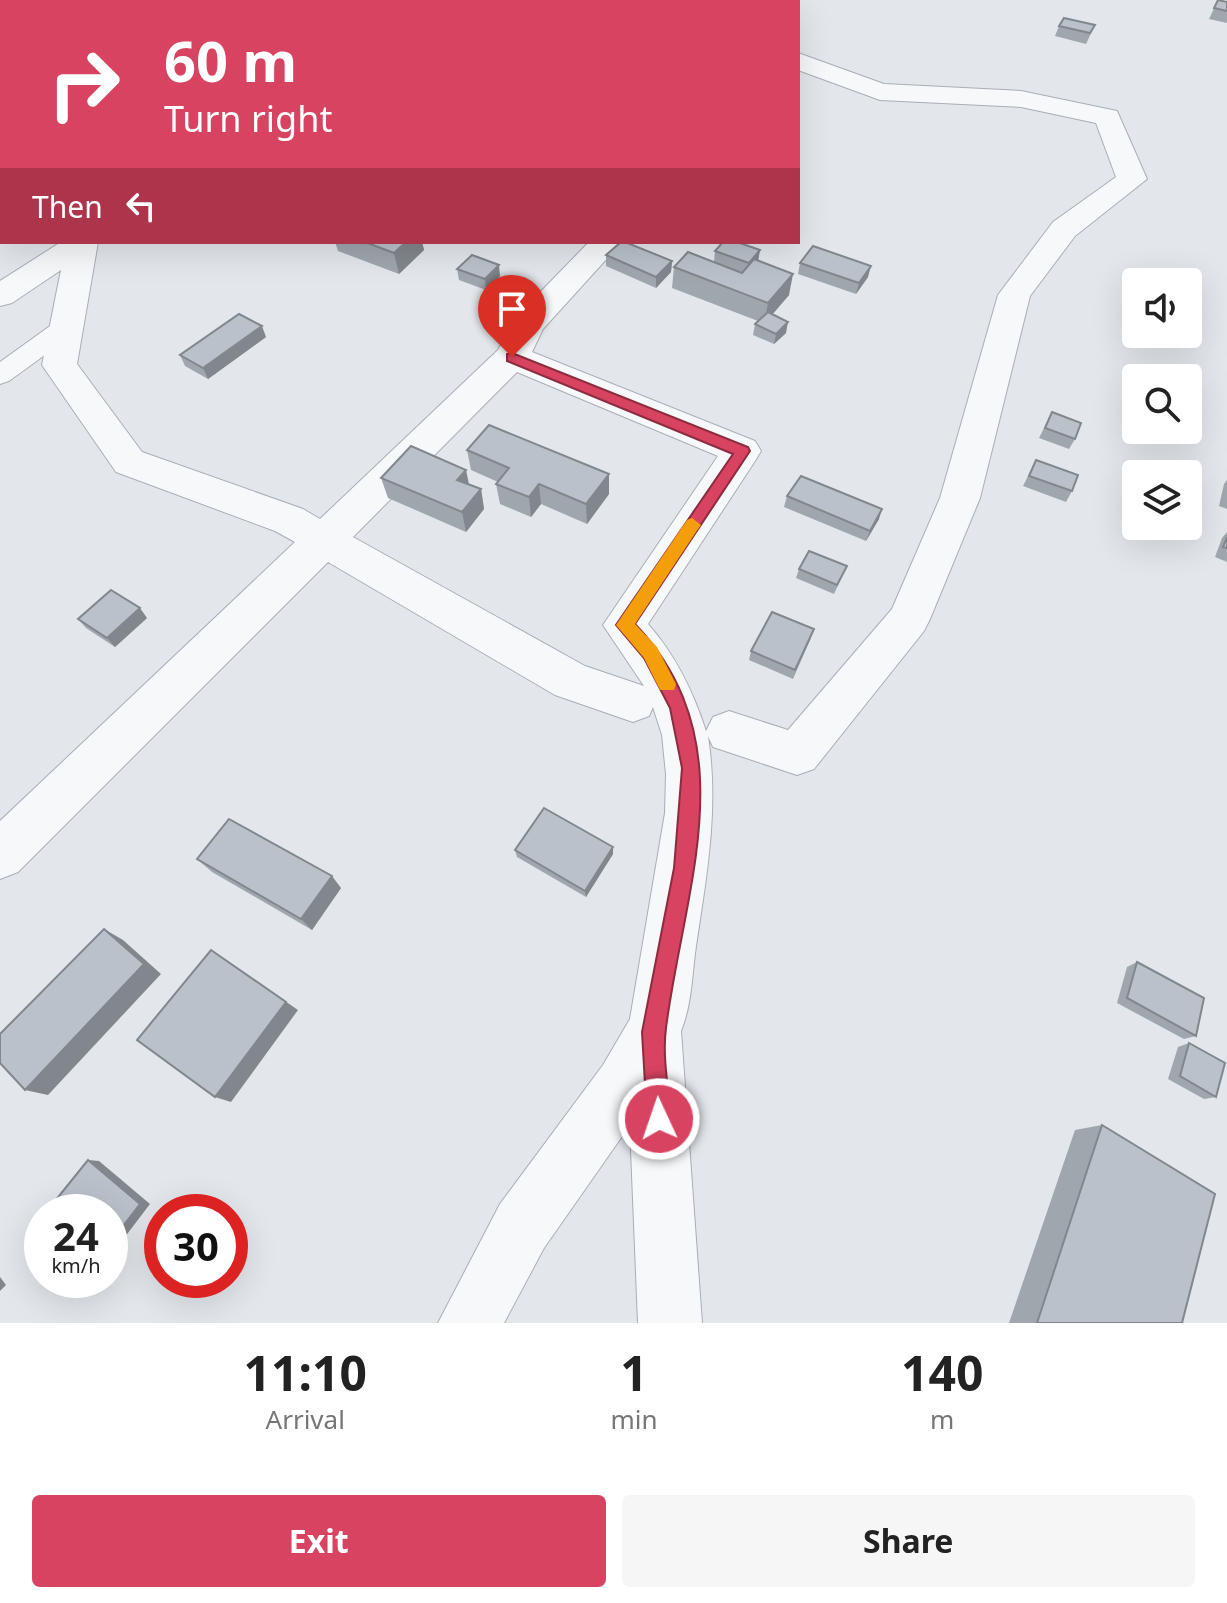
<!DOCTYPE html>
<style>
:root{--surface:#fff;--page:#f6f6f6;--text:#222;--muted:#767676;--accent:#d74360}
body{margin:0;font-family:"Noto Sans",sans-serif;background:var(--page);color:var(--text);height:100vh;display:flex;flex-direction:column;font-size:30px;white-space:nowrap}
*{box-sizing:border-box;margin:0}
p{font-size:26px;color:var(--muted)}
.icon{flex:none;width:44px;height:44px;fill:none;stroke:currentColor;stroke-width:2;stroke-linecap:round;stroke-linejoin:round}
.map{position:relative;height:1323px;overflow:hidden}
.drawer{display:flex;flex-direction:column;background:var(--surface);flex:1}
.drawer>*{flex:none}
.banner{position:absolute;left:0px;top:0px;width:800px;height:244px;box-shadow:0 8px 32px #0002;background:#d74360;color:#fff;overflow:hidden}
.buttons{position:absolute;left:1122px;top:268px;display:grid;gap:16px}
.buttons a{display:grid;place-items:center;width:80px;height:80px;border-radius:8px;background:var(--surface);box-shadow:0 8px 32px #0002;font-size:40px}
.speed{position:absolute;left:24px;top:1194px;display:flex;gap:16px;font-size:40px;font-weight:700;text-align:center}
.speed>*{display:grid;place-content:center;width:104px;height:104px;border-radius:50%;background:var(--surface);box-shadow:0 8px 32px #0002;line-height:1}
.speed small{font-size:20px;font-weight:400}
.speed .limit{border:12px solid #d22;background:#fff;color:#111}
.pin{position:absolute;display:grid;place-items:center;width:68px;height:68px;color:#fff;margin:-82px -34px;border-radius:50% 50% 50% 0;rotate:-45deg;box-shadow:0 0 8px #0007}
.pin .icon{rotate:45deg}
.me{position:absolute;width:88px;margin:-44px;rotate:357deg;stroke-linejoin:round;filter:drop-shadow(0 0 6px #0008)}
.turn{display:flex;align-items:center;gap:28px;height:168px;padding:0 32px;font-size:36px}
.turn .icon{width:104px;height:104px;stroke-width:2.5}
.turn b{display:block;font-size:56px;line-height:68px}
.then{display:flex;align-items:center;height:76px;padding:0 32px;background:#0003;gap:16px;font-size:30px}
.eta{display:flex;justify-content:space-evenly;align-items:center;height:136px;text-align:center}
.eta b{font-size:48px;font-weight:700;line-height:56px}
.button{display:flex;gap:16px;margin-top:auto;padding:16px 32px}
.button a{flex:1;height:92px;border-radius:8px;background:var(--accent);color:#fff;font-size:32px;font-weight:700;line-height:92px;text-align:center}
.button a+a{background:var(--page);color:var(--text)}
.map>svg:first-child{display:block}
</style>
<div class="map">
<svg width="1227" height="1323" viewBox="0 0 1227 1323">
<rect width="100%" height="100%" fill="#e3e7ec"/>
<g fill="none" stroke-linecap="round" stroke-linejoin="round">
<defs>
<polygon id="service" points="66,319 75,321 78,327 75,333 9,381 0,384 0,362 57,321"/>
<g id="minor">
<polygon points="85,0 112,0 84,2"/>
<polygon points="434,0 460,0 433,2"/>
<polygon points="561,0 592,0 593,2 562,2"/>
<polygon points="664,0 690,0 691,2 665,2"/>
<polygon points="2,43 2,59 0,60 0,44"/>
<path d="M 798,53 L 884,84 L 1021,91 L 1117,111 L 1147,179 L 1075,236 L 1030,296 L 980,498 L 930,619 L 924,631 L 814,769 L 797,775 L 713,747 L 708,736 C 719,808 707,874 696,946 C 692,974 692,1004 681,1031 L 702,1323 L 638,1323 L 630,1125 L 544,1248 L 504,1323 L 438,1323 L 500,1204 L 603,1065 L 630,1019 L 665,813 L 666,774 L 662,735 L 653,707 L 649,716 L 633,722 L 555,695 L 328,562 L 18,872 L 0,879 L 0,821 L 295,542 L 275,531 L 116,472 L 42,365 L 61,270 L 12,303 L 0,306 L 0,281 L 61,242 L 98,242 L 77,364 L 142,452 L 303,509 L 320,519 L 498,350 L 517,316 L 589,242 L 622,242 L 543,329 L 532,352 L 755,441 L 761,451 L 755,461 L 648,624 C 676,656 693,691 706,731 L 713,717 L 729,711 L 788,730 L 892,609 L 940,498 L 998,295 L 1053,222 L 1116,177 L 1096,123 L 1021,107 L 880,100 L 798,70 ZM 517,372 L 718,456 L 603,625 L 644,686 L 585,666 L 353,537 Z"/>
</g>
</defs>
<use href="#service" stroke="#a8aeb7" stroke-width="2"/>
<use href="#minor" stroke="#a8aeb7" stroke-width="2"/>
<use href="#service" fill="#f7f8fa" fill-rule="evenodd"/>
<use href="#minor" fill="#f7f8fa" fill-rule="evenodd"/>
</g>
<g fill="#a0a6ae">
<polygon points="308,0 338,0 334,2 314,2"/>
<polygon points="1218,0 1227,2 1227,23 1209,19"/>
<polygon points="1095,25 1086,44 1055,36 1059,26"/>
<polygon points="335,242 422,242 424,250 399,274 338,251"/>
<polygon points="760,250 758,261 789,295 772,315 786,333 774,344 753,335 755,324 758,321 672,288 674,267 742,273 714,262 715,251"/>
<polygon points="606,255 672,261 671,272 656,288 606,266"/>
<polygon points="800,263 868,277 856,294 798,274"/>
<polygon points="457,269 500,276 486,290 459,280"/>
<polygon points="266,337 208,379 185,366 180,355"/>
<polygon points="1052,412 1075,439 1069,449 1039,438"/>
<polygon points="467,450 609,474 609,494 587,524 541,504 531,517 500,504 496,484 498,482 471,470"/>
<polygon points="1036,460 1072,491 1066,502 1023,486"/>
<polygon points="381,478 468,484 481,489 484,509 466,532 388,498"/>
<polygon points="1227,480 1227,509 1219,506 1224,484"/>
<polygon points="787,496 879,519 866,541 784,507"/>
<polygon points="1227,532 1227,562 1215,557 1222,538"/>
<polygon points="847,566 834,594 796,578 799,569"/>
<polygon points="147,618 115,647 86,628 78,619"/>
<polygon points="811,638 793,679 749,660 751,651"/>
<polygon points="515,850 613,854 586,897 517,857"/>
<polygon points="197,859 341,888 312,930 212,872"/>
<polygon points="1137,962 1196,1036 1184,1039 1117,1003 1127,967"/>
<polygon points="1189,1043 1216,1097 1204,1099 1168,1079 1178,1047"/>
<polygon points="1102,1125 1182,1323 1009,1323 1075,1130"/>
</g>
<g fill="#82878d">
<polygon points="0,0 11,0 2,2 1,5"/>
<polygon points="406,242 422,242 424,250 399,274 394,253"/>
<polygon points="760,250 758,261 748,274 749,263"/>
<polygon points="672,261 671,272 656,288 656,277"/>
<polygon points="499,265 500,276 486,290 485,279"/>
<polygon points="871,266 868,277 856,294 859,283"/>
<polygon points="793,274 789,295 764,324 768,303"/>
<polygon points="788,322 786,333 774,344 776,334"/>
<polygon points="262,326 266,337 208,379 203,368"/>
<polygon points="466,470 470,489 457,480"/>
<polygon points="609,474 609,494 587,524 586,504"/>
<polygon points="539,484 541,504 531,517 529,497"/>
<polygon points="481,489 484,509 466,532 462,512"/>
<polygon points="882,509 879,519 866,541 870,531"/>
<polygon points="140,608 147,618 115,647 107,638"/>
<polygon points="613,847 613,854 586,897 585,891"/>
<polygon points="332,876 341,888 312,930 301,919"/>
<polygon points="104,929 123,940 161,974 48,1095 25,1090"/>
<polygon points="211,950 298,1010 231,1102 215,1097"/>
<polygon points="88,1160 99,1161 150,1204 118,1246 110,1247"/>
<polygon points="0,1277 6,1285 0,1291"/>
</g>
<g fill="#bac1ca" stroke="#82878d" stroke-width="2">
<polygon points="256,0 295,0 299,2 263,2"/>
<polygon points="1218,0 1227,2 1227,11 1214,8"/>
<polygon points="1064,18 1095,25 1090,33 1059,26"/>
<polygon points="365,242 406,242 394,253"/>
<polygon points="621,242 625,242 672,261 656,277 606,255"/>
<polygon points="723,242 737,242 760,250 749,263 715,251"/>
<polygon points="813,246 871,266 859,283 800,263"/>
<polygon points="688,252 742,273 754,259 793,274 768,303 674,267"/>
<polygon points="472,255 499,265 485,279 457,269"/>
<polygon points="768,312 788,322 776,334 755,324"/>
<polygon points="239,314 262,326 203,368 180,355"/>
<polygon points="1052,412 1081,423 1075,439 1045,428"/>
<polygon points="489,425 609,474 586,504 539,484 529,497 496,484 509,468 467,450"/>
<polygon points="411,446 466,470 457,480 481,489 462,512 381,478"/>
<polygon points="1036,460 1078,475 1072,491 1029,476"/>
<polygon points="801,476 882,509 870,531 787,496"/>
<polygon points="1227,537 1227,548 1223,547"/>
<polygon points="809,551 847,566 837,585 799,569"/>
<polygon points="111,590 140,608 107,638 78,619"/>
<polygon points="772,612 814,629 795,670 751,651"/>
<polygon points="544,808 613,847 585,891 515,850"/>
<polygon points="229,819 332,876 301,919 197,859"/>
<polygon points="104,929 144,964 25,1090 0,1063 0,1034"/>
<polygon points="211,950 286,1002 215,1097 137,1040"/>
<polygon points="1137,962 1204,998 1196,1036 1127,998"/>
<polygon points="1189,1043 1225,1063 1216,1097 1180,1076"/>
<polygon points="1102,1125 1215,1194 1182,1323 1037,1323"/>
<polygon points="88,1160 140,1204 110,1243 110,1212 67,1212 55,1201"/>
</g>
<path fill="#d74360" stroke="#8c2c3e" stroke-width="2" d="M 512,353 L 748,447 L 750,451 L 635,624 C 748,743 684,887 666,1028 C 662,1057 669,1090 671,1119 L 667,1127 L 659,1131 L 650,1127 L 647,1119 L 642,1032 L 674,868 L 682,768 L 670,708 L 644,658 L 616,625 L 733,454 L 507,361 L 507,354 Z"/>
<polygon fill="#f59e0b" points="692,518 701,525 698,529 635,624 657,647 676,684 674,690 660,690 644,658 616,625 687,520"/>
</svg>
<div class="buttons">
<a><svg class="icon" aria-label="sound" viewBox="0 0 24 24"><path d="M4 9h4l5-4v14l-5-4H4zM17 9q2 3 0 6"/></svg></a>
<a><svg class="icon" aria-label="search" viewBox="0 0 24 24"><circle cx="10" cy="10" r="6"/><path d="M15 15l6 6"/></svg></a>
<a><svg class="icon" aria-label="layers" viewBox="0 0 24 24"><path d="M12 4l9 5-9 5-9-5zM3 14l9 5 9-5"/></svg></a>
</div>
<div class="speed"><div>24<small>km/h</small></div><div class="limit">30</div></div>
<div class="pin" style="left:512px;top:357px;background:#d93025"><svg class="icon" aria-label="arrive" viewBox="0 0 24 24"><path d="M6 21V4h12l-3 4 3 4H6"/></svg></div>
<svg class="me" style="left:659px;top:1119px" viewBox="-20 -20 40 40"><circle r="17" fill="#d74360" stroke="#fff" stroke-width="3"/><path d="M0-11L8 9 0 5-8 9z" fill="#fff"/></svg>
<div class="banner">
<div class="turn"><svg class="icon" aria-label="right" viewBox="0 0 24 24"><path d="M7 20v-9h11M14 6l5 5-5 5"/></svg><div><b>60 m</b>Turn right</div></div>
<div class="then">Then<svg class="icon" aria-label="left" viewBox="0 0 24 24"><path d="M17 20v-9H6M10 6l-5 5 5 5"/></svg></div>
</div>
</div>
<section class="drawer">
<div class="eta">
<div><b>11:10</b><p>Arrival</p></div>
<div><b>1</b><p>min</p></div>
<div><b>140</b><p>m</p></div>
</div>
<div class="button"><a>Exit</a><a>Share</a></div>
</section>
